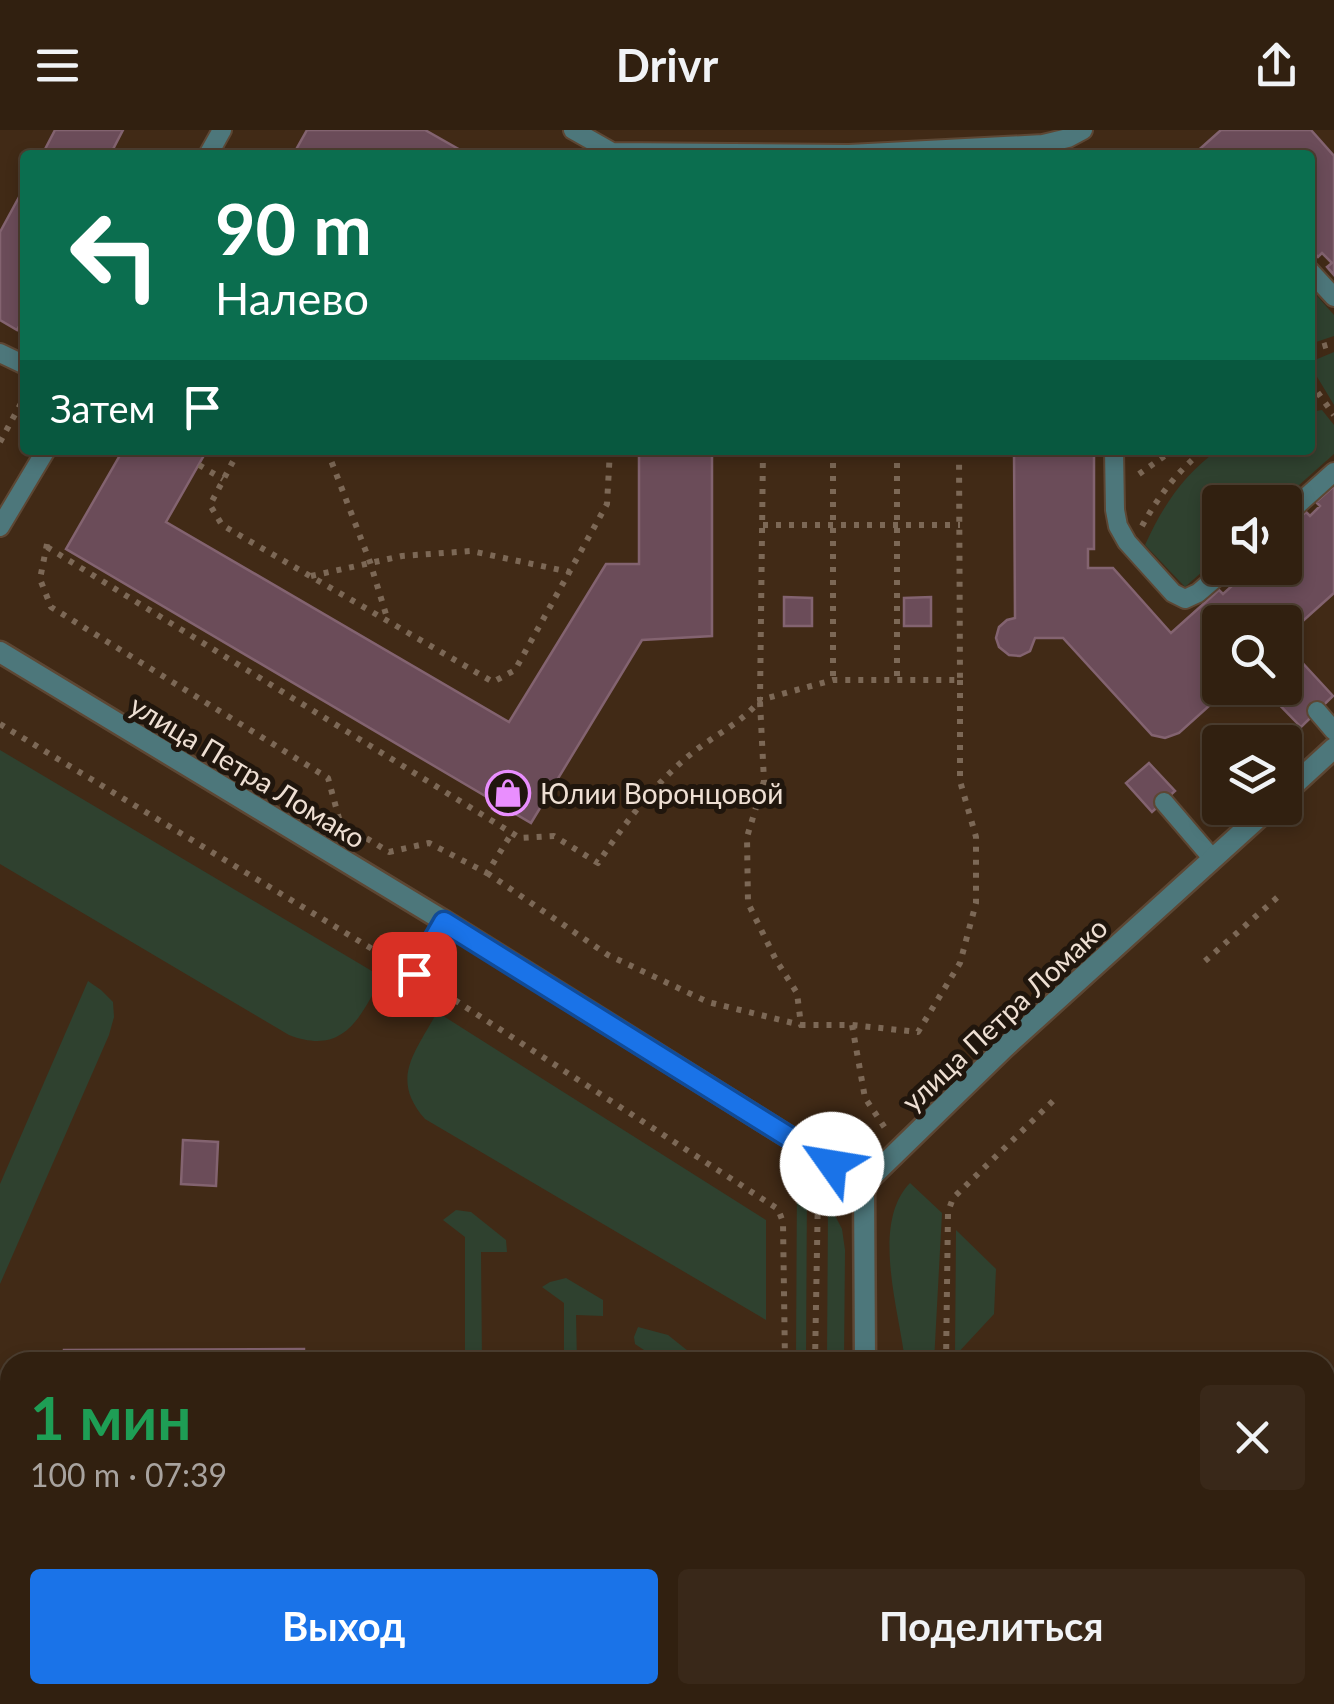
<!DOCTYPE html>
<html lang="ru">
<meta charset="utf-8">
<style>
:root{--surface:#312010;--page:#392819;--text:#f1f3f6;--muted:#a8a39f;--line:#4c3e30;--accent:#1a73e8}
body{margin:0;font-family:Lato,sans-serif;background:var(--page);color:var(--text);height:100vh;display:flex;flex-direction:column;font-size:38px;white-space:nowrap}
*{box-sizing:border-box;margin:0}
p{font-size:32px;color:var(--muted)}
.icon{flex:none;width:55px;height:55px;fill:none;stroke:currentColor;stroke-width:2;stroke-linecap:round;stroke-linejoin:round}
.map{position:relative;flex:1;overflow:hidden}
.details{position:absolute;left:0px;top:1222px;width:1335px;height:352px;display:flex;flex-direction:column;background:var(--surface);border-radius:30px 30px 0 0;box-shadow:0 5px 15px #0003,0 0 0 2px var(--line)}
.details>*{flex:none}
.top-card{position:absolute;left:20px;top:20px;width:1295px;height:305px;border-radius:10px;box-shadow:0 5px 15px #0003,0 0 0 2px var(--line);background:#0b6e4f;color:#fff;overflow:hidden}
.buttons{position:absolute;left:1202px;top:355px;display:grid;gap:20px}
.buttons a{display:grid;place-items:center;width:100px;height:100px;border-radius:10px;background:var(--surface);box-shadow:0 5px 15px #0003,0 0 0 2px var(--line);font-size:50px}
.pin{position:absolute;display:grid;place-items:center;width:85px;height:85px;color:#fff;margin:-42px;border-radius:20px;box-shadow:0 5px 15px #0006}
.me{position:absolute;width:110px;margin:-55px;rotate:302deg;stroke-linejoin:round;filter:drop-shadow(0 0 8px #0008)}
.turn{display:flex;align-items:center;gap:35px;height:210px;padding:0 30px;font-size:45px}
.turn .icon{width:130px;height:130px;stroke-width:2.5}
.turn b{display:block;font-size:70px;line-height:85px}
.then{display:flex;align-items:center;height:95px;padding:0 30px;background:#0003;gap:20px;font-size:38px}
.round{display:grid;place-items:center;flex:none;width:105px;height:105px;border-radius:10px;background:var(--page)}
.head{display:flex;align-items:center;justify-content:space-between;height:170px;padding:0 30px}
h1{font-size:60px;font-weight:700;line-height:75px;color:#1e9e55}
.action{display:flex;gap:20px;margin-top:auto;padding:20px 30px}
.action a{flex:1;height:115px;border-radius:10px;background:var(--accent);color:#fff;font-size:40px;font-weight:700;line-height:115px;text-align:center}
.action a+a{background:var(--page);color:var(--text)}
header{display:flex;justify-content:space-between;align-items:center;height:130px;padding:0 30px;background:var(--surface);font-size:45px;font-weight:700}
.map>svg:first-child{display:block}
</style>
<header><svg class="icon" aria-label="menu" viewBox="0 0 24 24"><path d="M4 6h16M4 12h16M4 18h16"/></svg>Drivr<svg class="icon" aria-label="share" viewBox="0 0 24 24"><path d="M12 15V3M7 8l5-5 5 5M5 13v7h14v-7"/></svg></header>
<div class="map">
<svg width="1334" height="1574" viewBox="0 0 1334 1574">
<rect width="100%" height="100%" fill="#412a16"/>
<g fill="#2f412f">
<polygon points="1310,158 1334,185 1334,206 1310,214"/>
<polygon points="1334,222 1334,275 1310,235 1310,232"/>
<path d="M 1322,280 L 1334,295 L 1334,324 L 1280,372 L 1220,372 L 1220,426 L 1185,457 L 1145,415 C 1162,377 1184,344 1218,320 L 1310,320 L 1310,282 Z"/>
<path d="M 0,620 L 382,847 C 360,888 344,926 289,905 L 0,734 Z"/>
<polygon points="88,851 101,860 113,872 114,887 109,905 0,1154 0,1054"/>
<path d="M 437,882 L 766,1090 L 766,1190 L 425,989 C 389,948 416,922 437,882 Z"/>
<polygon points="797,1044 807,1053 806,1232 796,1232"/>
<path d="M 910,1053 L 942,1083 L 934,1232 L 905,1232 C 900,1183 870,1094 910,1053 Z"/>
<polygon points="828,1072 842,1099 845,1120 844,1232 827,1232"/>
<polygon points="456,1080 471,1082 506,1110 507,1122 481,1122 482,1232 465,1232 465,1107 443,1090"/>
<polygon points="956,1100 996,1139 994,1184 955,1226"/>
<polygon points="566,1148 603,1170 603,1186 576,1185 577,1232 564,1232 564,1173 542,1157 550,1152"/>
<polygon points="638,1197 668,1205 698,1229 699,1232 662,1232 635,1214 634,1207"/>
<rect x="0" y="1369" width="10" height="73"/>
</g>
<g fill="#6b4c59" stroke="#836370" stroke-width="2.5">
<polygon points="55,0 123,0 110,25 42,25"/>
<polygon points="307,0 425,0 469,25 293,25"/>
<polygon points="1221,0 1311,0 1334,26 1334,145 1327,137 1332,133 1322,123 1318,127 1310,118 1310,25 1193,25"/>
<polygon points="25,56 25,185 17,200 0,190 0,102"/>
<polygon points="123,320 207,320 166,392 509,592 606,434 639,434 639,320 712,320 712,506 642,510 531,693 66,419"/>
<polygon points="1014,320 1094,320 1094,419 1088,419 1088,438 1113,438 1171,503 1219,460 1223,464 1233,455 1229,451 1244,438 1285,438 1285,400 1306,382 1310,386 1320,376 1316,372 1334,356 1334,463 1285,507 1285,492 1220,492 1220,558 1229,558 1179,603 1165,608 1152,605 1063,508 1035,508 1030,521 1020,526 1009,525 999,517 996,508 999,497 1007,490 1015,488"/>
<polygon points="784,467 812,468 812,496 784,496"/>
<polygon points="931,467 931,496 904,496 904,468"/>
<polygon points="1298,528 1333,566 1301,597 1265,560 1267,558 1285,558 1285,541"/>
<polygon points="1149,633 1175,661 1152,682 1126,653"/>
<polygon points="183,1010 218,1012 216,1056 181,1054"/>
<polygon points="304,1219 304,1232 64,1232 64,1220"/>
<polygon points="51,1565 330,1565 341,1574 38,1574"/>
</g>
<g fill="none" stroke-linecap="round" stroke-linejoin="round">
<defs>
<g id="lane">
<polyline points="573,0 612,22 849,24 1043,14 1068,8 1083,0"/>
<polyline points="208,25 222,0"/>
<polyline points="1310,141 1334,167"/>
<polyline points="0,223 25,235"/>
<polyline points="1114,320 1115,380 1118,396 1127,412 1173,463 1185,469 1198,463 1227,438"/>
<polyline points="1285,386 1334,342"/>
<polyline points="0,397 46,320"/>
<polyline points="1317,581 1334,601"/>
<polyline points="1164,672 1212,728"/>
<polyline points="408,857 444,791"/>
<polyline points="673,1569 814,1568 865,1570"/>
</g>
<g id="street">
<polyline points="0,522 444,791 864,1054"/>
<polyline points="1285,663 1334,618"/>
<polyline points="864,1054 1004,918 1269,678"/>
<polyline points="864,1054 865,1232"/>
<polyline points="865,1574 865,1565"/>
</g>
</defs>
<use href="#lane" stroke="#5d4734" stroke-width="22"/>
<use href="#street" stroke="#5d4734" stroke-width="25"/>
<g stroke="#7c6856" stroke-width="6" stroke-dasharray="5 8" stroke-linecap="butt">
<polyline points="1310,220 1334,213"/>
<polyline points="1310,252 1334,285"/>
<polyline points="0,312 25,266"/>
<polyline points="239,320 210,375 222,395 493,552 515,540 607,374 610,320"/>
<polyline points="327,320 370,432 388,491"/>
<polyline points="763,320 760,570 833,550 960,550 959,320"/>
<polyline points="833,320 833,550"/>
<polyline points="897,320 897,550"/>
<polyline points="199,335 223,349"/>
<polyline points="1139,344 1173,320"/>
<polyline points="763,395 960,395"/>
<path d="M 1142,396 C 1158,367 1178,340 1204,320"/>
<polyline points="47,414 40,449 51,477 328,648 340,692 389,722 429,713 487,743 512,703"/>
<path d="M 47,417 L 520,708 L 554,706 L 598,733 C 625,693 654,654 691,624 C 714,605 742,593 760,570"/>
<polyline points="311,446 402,426 471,421 570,442"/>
<polyline points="760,572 764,651 747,707 748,773 776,830 797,863 801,895 852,895 918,902 960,833 976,773 976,707 960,651 960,550"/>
<polyline points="0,594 397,834"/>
<polyline points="487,743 608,825 708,872 801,895"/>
<polyline points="1205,831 1280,765"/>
<polyline points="433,856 778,1079 783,1092 785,1232"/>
<polyline points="852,895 865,968 885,998"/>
<polyline points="815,1232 818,1063"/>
<polyline points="946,1232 948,1082 953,1068 1056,968"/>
<polyline points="945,1565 945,1574"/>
</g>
<use href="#lane" stroke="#4d777b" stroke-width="18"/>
<use href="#street" stroke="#4d777b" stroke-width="20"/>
</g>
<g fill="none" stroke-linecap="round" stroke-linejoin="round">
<defs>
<polyline id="route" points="414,844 444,792 832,1034"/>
</defs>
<use href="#route" stroke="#114b97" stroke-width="25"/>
<use href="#route" stroke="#1a73e8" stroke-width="18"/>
</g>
<defs>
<symbol id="shop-ring" viewBox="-11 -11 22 22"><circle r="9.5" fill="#20160d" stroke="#e98efe" stroke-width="1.5"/><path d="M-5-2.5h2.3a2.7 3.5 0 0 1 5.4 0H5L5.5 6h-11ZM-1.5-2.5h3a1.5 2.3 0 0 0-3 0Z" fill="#e98efe"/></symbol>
</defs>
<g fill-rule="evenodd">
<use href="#shop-ring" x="483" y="638" width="50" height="50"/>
</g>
<g text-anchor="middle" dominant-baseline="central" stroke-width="10" stroke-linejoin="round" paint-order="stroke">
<g font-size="28" fill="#eedfd3" stroke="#20160d">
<text transform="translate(248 641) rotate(31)">улица Петра Ломако</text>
<text transform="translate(1004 884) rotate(-43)">улица Петра Ломако</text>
</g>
<g font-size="28" fill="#eedfd3" stroke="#20160d" text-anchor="start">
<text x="540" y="663">Юлии Воронцовой</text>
</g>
</g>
</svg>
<div class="buttons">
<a><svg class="icon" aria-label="sound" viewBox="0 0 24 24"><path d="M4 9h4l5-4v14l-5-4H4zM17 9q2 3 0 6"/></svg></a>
<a><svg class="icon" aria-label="search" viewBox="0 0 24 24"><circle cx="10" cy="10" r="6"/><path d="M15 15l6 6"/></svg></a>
<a><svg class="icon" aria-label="layers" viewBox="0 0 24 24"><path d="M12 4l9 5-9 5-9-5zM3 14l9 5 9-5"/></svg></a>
</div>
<div class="pin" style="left:414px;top:844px;background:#d93025"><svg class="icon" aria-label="arrive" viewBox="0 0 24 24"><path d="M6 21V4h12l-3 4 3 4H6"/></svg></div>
<svg class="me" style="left:832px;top:1034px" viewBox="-20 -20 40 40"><circle r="19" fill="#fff"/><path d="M0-13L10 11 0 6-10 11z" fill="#1a73e8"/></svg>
<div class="top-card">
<div class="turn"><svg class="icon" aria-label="left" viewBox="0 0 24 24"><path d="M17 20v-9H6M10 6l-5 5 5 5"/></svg><div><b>90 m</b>Налево</div></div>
<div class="then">Затем<svg class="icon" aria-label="arrive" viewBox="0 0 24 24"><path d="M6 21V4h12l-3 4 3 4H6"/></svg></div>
</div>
<section class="details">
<div class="head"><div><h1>1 мин</h1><p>100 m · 07:39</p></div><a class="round"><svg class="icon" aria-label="close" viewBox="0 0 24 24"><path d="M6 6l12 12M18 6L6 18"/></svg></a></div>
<div class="action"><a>Выход</a><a>Поделиться</a></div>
</section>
</div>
